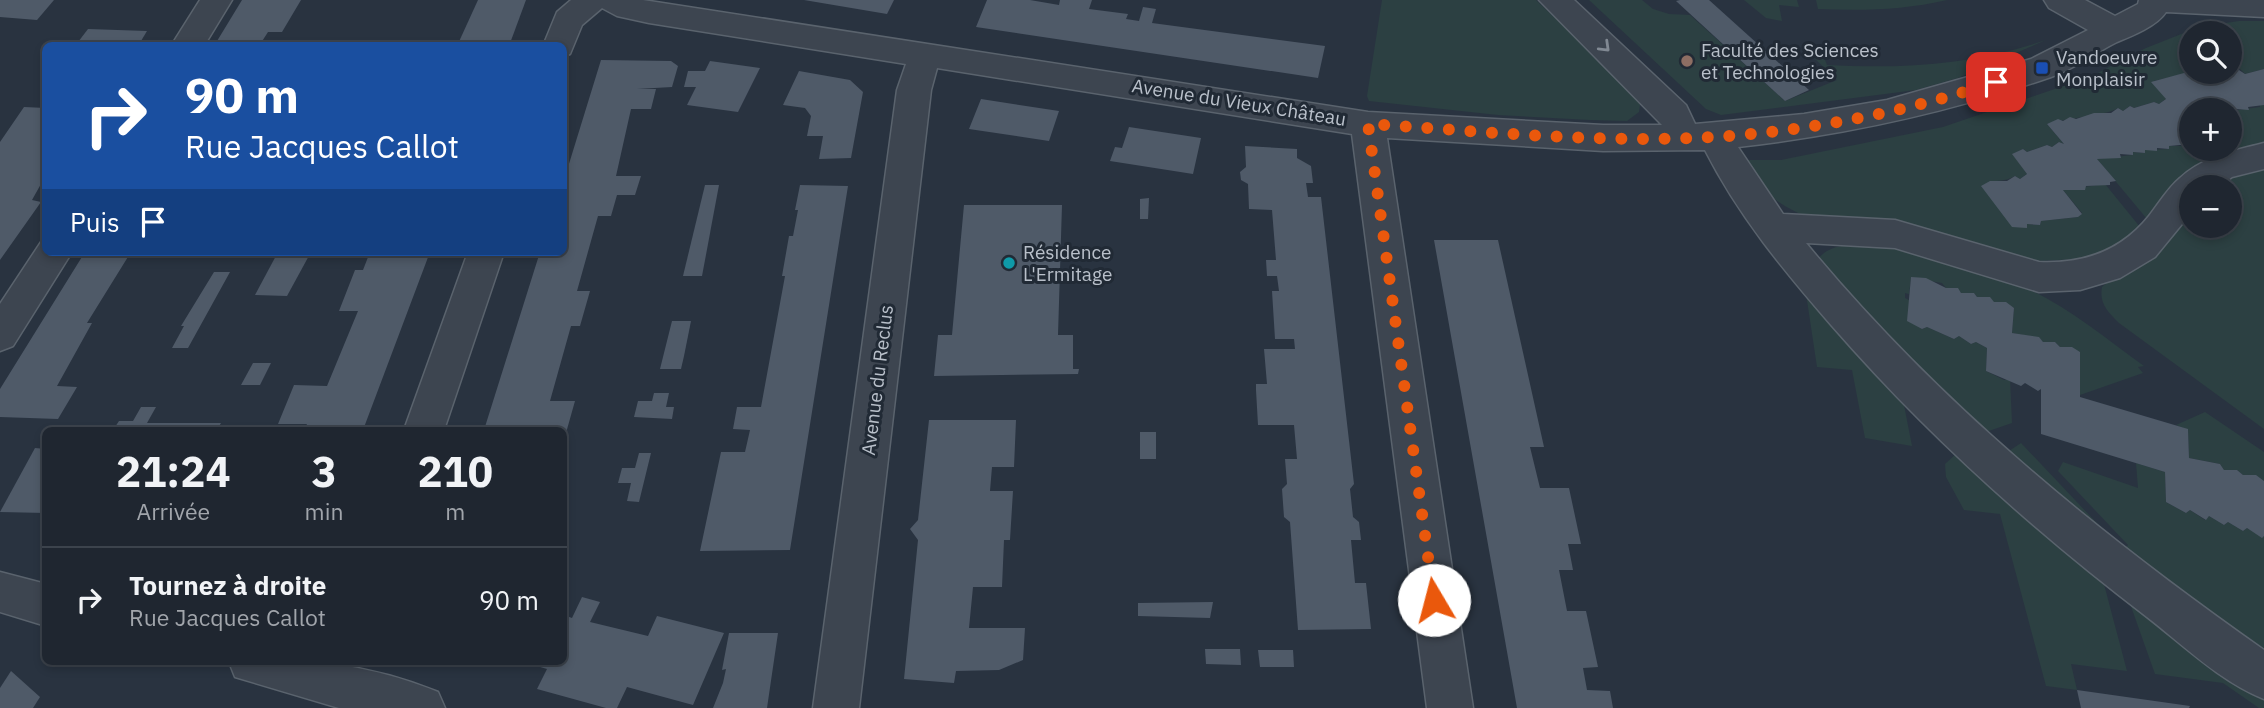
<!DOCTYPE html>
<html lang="fr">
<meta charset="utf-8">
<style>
:root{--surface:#1f2630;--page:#272e38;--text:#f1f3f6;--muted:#a1a5ab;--line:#3c434c}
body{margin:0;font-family:"IBM Plex Sans",sans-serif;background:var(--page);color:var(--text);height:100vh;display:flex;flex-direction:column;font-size:26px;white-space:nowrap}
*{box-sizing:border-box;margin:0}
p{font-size:23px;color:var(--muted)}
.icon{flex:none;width:38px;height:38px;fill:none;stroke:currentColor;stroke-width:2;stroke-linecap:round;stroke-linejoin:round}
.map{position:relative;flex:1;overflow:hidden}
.details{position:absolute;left:42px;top:427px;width:525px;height:238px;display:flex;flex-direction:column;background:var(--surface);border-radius:10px;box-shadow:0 4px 10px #0003,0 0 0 2px var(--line)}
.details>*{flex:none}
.hud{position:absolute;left:42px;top:42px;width:525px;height:214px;border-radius:10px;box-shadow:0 4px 10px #0003,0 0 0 2px var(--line);background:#1a4fa0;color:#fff;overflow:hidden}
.controls{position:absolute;left:2179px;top:21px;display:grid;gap:14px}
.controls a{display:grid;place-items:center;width:63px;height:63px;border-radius:50%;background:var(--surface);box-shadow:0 4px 10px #0003,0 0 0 2px var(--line);font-size:35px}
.pin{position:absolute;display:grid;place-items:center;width:60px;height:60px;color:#fff;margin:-30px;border-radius:14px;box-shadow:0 4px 10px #0006}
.me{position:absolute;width:77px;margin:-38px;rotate:352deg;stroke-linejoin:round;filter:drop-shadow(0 0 5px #0008)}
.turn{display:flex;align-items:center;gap:24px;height:147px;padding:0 28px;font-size:32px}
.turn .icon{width:91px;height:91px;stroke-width:2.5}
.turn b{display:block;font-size:49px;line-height:60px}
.then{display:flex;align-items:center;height:66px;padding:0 28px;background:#0003;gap:14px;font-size:26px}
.eta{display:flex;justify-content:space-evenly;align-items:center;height:119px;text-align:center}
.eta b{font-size:42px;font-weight:700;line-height:49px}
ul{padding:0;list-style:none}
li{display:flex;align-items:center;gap:21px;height:105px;padding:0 28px;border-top:2px solid var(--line)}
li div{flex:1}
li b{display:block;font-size:26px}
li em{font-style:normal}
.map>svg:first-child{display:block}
</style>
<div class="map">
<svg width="2264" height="708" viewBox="0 0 2264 708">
<rect width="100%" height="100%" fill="#293340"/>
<g fill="#2c4042">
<polygon points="1382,0 1536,0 1637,96 1640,105 1639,112 1627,121 1590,120 1498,115 1369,101 1367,96"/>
<path d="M 1589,0 L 1642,0 L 1653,9 L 1669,14 L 1690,15 L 1785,101 L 1837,80 L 1813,57 L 1811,49 L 1820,47 L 1827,65 C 1902,69 1973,65 2046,40 L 1958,78 L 1916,90 L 1721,115 L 1706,109 Z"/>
<polygon points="1744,0 1797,0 1799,7 1779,5 1782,21 1766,18"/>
<path d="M 1816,0 L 1947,0 C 1904,10 1862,11 1818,9 Z"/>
<path d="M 2239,21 L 2264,21 L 2264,69 L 2245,74 L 2237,66 L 2230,64 L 2230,33 L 2191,33 L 2193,72 L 2154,81 L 2166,99 L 2159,104 L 2154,102 L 2134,108 L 2130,106 L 2123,111 L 2118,108 C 2106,116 2065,118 2047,124 L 2064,144 L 2059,142 L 2052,147 L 2047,145 L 2027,152 L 2023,149 L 2013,154 L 2027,174 L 2020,179 L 2015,176 C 2004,183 1994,178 1983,186 L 2027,228 L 2027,224 L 2040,225 L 2041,221 L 2078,217 L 2082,213 L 2063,190 L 2105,184 L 2140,227 L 2126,244 L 2085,259 L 2032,261 L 1807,217 C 1784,207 1750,188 1749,160 L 1781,160 L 1943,127 L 2090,77 L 2146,48 L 2199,27 Z"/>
<polygon points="2260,104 2264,105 2264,147 2234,152 2230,147 2230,111 2260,107"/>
<polygon points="2182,143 2191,144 2191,149 2219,149 2224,154 2199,164 2147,219 2097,159 2132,155 2133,152 2144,153 2145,150 2169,149 2169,146 2181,146"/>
<path d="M 2264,167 L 2264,429 L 2119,323 C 2108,312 2099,304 2102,287 L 2191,209 L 2191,226 L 2230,226 L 2230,187 L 2212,187 L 2221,180 Z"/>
<path d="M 1876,244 C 1926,252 1980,267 2027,288 C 2069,308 2107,339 2144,366 L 2138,367 L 2143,373 L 2080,395 L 2080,352 L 2060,347 L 2055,342 L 2043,342 L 2039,338 L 2012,333 L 2014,308 L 1977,297 L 1974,293 L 1961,293 L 1957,288 L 1946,288 L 1942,283 L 1911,278 L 1909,294 L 1905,293 L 1905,298 L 1909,300 L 1911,322 L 1922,329 L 1927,327 L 1954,339 L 1959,336 L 1971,344 L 1976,342 L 1987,348 L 1986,371 L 2004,380 L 2010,379 L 2012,423 L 1983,433 L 1944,399 L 1818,259 C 1831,242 1856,245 1876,244 Z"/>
<polygon points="1805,287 1902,395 1912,446 1865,438 1852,370 1817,367"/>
<polygon points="2205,412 2264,452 2264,481 2243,475 2237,470 2224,470 2220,464 2189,458 2188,430 2176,425"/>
<polygon points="2021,443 2111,538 2003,455"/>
<polygon points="1957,453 2101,573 2127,671 2071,664 2077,690 2046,686 2000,514 1964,510 1946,477 1945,464"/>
<polygon points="2063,462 2138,488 2136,463 2165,472 2166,502 2186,513 2190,510 2205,520 2209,516 2224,525 2228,522 2243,531 2247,528 2262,537 2264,536 2264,654 2122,552 2128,545 2058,471"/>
<polygon points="2128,598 2264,695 2264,708 2259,708 2223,683 2155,674"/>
</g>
<g fill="#4f5a68">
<polygon points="0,0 54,0 37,20 0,17"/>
<polygon points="242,0 301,0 282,32 268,32 259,46 214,46"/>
<polygon points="478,0 526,0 509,46 457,46"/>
<polygon points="804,0 894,0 887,14"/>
<polygon points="987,0 1030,0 1059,5 1060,0 1092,0 1089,9 1128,14 1126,19 1139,21 1143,7 1156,9 1152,23 1325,46 1318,78 976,27"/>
<polygon points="1680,0 1709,0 1809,90 1785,101 1676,1"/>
<polygon points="88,29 147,31 138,46 75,46"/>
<polygon points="601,60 671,61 678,66 672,87 637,89 656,89 651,109 631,109 616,176 641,176 635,195 617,195 611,216 598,216 577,291 590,291 580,326 571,326 550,401 575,401 564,440 564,430 484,430 540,252 564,252 564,180"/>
<polygon points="710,61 760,68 738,112 687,105 696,87 684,87 688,71 705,71"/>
<polygon points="2230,64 2245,74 2264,69 2264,105 2248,107 2249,110 2236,109 2237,112 2191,110 2191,144 2169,146 2169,149 2157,148 2157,151 2145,150 2145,153 2133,152 2133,155 2120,154 2121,158 2097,159 2116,181 2110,182 2110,185 2086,186 2085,190 2063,190 2082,214 2078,217 2041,221 2040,225 2027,224 2027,228 2012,227 1981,186 1990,181 2007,181 2015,176 2020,179 2027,174 2012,154 2023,149 2027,152 2047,145 2052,147 2059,142 2064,144 2047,124 2058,119 2063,121 2070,117 2076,119 2094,113 2111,113 2118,108 2123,111 2130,106 2134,108 2154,102 2159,104 2166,99 2151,82 2184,73 2230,72"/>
<polygon points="799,71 850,80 863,92 851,158 819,159 823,136 807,136 811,116 805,108 783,105"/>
<polygon points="981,99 1059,111 1049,141 969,129"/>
<polygon points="24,107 46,108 46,175 32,200 41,202 0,260 0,142"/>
<polygon points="1129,127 1201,138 1193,174 1110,161 1115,147 1122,148"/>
<polygon points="1245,146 1297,149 1297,158 1311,166 1313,183 1306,183 1308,197 1321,197 1354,484 1350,489 1353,517 1359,522 1361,540 1351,540 1355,583 1366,583 1371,629 1298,630 1290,522 1284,517 1282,489 1287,484 1285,459 1297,459 1294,425 1258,425 1256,390 1256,384 1267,384 1264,349 1295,349 1294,339 1275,339 1272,291 1279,291 1277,276 1267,276 1266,260 1276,260 1272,210 1249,209 1248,184 1241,180 1240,172 1246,167"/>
<polygon points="705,185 719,185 702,276 683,276"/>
<polygon points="800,185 848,186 790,550 700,551 721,452 745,452 750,430 733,429 737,407 761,407 785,276 782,276 789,236 793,236 798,210 795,210"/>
<polygon points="1149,198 1148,219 1140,219 1140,199"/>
<polygon points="964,205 1062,205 1058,335 1073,335 1073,369 1079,369 1078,374 934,376 938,335 952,335"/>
<polygon points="1434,240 1498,240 1544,447 1530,447 1540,488 1569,488 1581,544 1568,544 1573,570 1559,570 1567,611 1586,611 1598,667 1583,668 1587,690 1610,691 1613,708 1517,708"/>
<polygon points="85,252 131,252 87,323 92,323 57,386 77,387 58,419 0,417 0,389"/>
<polygon points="278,252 311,252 287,296 255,295"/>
<polygon points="370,252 430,252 363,430 304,430 307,424 278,424 294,385 327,386 358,311 339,311 355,270 363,270"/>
<polygon points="214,272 230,272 188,348 172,348 184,326 181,326"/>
<polygon points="1911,277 1926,278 1946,288 1958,288 1961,293 1974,293 1977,297 1990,297 1994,302 2006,302 2014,308 2012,333 2039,337 2043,342 2055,342 2060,347 2072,347 2080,352 2080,397 2188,429 2189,458 2220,464 2224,470 2237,470 2243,475 2256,475 2264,481 2264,536 2262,538 2247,528 2243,531 2228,522 2224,525 2209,516 2206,520 2190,510 2186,513 2166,502 2165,472 2041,434 2041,389 2038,391 2025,383 2021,386 1986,371 1987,348 1976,342 1971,344 1959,336 1954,339 1927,327 1922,329 1907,321"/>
<polygon points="672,321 691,321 684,356 681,369 660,369"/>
<polygon points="253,363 271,363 260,385 241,385"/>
<polygon points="654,393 669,393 666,407 674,407 672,419 634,417 638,401 652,401"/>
<polygon points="141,407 156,407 147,423 221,423 217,430 113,430 119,421 133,421"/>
<polygon points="929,420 1016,420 1014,467 992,467 990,491 1013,491 1010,540 1004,540 1002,587 973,587 969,628 1025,628 1023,660 999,670 956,671 954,683 904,679 918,540 910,529 918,520"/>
<rect x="1140" y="432" width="16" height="27"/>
<polygon points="35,448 46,449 46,513 0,512"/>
<polygon points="639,453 651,453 639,502 627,501 631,483 618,483 622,468 635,468"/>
<polygon points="582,597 600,602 590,622 648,636 657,616 724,633 693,705 627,687 617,708 606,708 537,689 547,669 523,662 564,662 564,615 572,618"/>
<polygon points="1213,602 1210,618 1138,616 1138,603"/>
<polygon points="729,633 778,633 767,708 713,708 723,683 726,669 722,670"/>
<polygon points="1205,649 1240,649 1241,665 1206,664"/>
<polygon points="1258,650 1293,650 1294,667 1260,667"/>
<polygon points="11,671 40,697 33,708 0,708 0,688"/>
<polygon points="2077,690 2190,706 2189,708 2081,708"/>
</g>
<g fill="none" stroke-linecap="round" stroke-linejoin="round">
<defs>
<g id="minor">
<polygon points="200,0 232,0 204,46 171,46"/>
<path d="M 571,0 L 643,0 L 1368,112 L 1603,125 L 1662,125 L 1539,0 L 1574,0 L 1686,105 L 1695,124 L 1804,114 L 1887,100 L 2031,59 L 2088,30 L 2049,8 L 2044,0 L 2085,0 L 2115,16 L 2138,4 L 2139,0 L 2264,0 L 2264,17 L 2166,12 C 2157,26 2132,36 2117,42 C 2095,53 2074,69 2051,77 C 1950,112 1845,135 1738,147 L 1783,214 L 1895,220 L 2039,262 C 2084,264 2121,251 2149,216 C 2159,203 2168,188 2180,178 C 2204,156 2233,151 2264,143 L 2264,169 L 2232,177 L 2218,187 L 2191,187 L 2191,213 L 2155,257 L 2120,278 L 2080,290 L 2039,292 L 1895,248 L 1806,243 C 1937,402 2096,532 2264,650 L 2264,699 C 2221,682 2183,645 2147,617 C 2033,530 1926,434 1832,326 C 1784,271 1738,215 1705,150 L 1603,151 L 1387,138 L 1473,708 L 1427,708 L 1352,134 L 937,68 L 931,90 L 859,708 L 813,708 L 897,90 L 906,64 L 649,23 L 617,16 L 602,8 L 582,25 L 570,54 L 564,56 L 564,46 L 543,46 L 557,12 Z"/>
<polygon points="46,240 46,252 72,252 13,346 0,351 0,304 41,242"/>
<polygon points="468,252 504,252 444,430 404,430"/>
<polygon points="0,572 46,584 46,626 0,612"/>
<path d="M 229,662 C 299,655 372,665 438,692 L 445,708 L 339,708 L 235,677 Z"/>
</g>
</defs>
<use href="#minor" stroke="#5a636d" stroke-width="3"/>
<use href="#minor" fill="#3d4550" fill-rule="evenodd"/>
</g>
<defs><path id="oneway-chevron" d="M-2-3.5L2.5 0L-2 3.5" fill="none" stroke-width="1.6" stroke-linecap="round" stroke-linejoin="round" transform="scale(1.75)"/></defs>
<use stroke="#818993" href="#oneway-chevron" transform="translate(1605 47) rotate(44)"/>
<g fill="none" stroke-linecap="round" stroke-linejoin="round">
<path stroke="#ea580c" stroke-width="12" stroke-dasharray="0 21.6" d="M 1434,600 L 1368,124 C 1483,131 1598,144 1714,137 C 1809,131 1905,112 1996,82"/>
</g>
<circle fill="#8d6e63" stroke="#212a35" stroke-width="2.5" cx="1687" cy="61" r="7"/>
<rect fill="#1a4fb4" stroke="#212a35" stroke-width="2.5" x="2035" y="61" width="14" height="14" rx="3.5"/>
<circle fill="#0f9aa8" stroke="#212a35" stroke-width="2.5" cx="1009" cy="263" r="7"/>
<g text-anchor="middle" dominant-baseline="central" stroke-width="6" stroke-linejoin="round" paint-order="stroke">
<g font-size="19" fill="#b9c0ca" stroke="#212a35" text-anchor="start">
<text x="1701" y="50">Faculté des Sciences<tspan x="1701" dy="22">et Technologies</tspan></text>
<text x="2056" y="57">Vandoeuvre<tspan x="2056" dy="22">Monplaisir</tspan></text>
<text x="1023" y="252">Résidence<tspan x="1023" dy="22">L'Ermitage</tspan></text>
</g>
<g font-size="19" fill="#b9c0ca" stroke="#212a35">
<text transform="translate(1239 102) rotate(9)">Avenue du Vieux Château</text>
<text transform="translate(877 380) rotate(-83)">Avenue du Reclus</text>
</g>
</g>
</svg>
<div class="controls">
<a><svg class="icon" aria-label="search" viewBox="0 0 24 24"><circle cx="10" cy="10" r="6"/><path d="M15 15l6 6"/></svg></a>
<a>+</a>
<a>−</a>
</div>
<div class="pin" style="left:1996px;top:82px;background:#d93025"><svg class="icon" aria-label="arrive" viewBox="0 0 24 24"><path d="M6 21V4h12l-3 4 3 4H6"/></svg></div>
<svg class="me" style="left:1434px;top:600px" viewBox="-20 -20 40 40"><circle r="19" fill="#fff"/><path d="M0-13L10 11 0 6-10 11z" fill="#ea580c"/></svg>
<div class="hud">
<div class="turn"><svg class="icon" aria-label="right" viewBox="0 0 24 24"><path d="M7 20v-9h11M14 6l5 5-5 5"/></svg><div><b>90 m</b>Rue Jacques Callot</div></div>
<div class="then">Puis<svg class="icon" aria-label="arrive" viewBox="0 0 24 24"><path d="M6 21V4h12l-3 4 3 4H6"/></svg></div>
</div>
<section class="details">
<div class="eta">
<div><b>21:24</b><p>Arrivée</p></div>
<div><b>3</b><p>min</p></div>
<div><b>210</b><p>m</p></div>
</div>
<ul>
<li><svg class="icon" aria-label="right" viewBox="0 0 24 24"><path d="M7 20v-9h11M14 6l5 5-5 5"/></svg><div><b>Tournez à droite</b><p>Rue Jacques Callot</p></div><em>90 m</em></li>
</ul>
</section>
</div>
